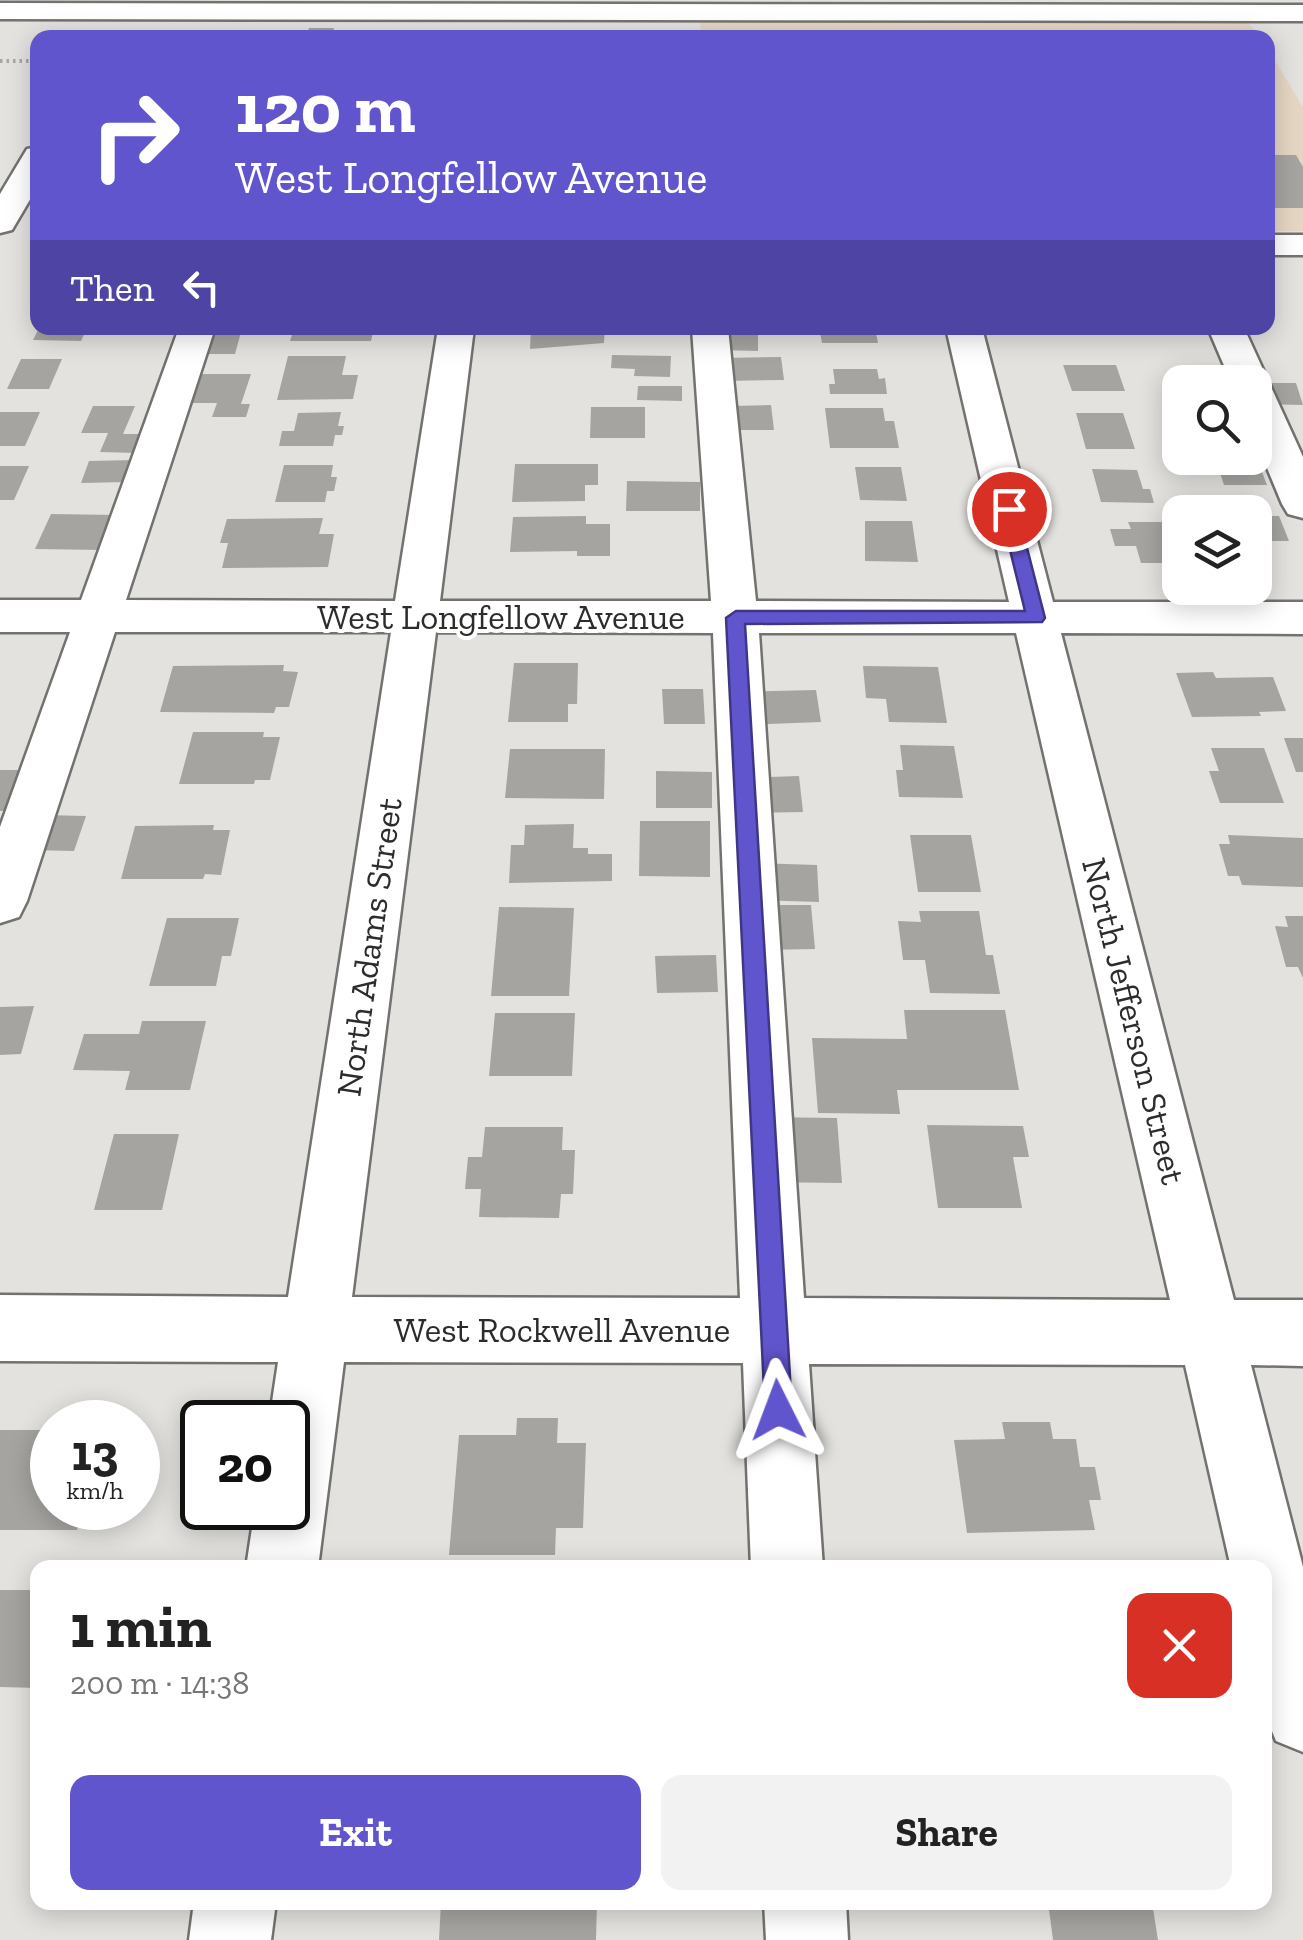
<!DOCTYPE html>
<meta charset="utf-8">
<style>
:root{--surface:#fff;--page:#f2f2f2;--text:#222;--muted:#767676;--accent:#6155cd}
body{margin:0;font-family:"Zilla Slab",serif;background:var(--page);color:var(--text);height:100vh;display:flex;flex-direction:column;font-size:38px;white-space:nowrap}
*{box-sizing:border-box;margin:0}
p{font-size:32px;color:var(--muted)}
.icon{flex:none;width:55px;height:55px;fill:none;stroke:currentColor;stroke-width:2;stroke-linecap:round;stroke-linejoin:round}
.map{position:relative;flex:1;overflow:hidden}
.side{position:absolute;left:30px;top:1560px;width:1242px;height:350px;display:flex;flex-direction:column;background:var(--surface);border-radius:20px;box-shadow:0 5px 25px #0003}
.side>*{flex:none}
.banner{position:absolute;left:30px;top:30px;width:1245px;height:305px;border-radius:20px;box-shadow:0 5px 25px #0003;background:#6155cd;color:#fff;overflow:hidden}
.tools{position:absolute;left:1162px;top:365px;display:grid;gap:20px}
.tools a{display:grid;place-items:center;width:110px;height:110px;border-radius:20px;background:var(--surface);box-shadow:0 5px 25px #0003;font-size:50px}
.speed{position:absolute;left:30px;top:1400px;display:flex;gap:20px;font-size:50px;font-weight:700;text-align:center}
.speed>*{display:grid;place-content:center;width:130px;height:130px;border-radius:50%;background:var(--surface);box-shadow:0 5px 25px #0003;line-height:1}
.speed small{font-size:25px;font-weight:400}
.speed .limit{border:5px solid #111;border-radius:15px;background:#fff;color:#111}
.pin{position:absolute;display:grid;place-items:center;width:85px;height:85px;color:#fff;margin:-42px;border:5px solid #fff;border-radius:50%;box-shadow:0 2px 10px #0007}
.me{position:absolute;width:110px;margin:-55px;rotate:357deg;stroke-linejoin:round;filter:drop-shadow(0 0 8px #0008)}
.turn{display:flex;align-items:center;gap:35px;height:210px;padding:0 40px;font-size:45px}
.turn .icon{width:130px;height:130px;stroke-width:2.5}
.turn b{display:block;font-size:70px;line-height:85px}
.then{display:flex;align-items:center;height:95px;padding:0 40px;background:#0003;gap:20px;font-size:38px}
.round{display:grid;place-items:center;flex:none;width:105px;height:105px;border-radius:20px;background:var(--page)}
.overview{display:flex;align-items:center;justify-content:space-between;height:170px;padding:0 40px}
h1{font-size:60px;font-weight:700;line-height:75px}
.action{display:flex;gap:20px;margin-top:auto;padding:20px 40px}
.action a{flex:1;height:115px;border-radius:20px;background:var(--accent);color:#fff;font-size:40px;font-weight:700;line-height:115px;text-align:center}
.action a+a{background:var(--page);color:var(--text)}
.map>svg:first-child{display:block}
</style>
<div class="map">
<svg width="1303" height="1940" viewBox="0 0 1303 1940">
<rect width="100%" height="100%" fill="#e3e2df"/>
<g fill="#e5d6c3">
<polygon points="700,18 1246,21 1261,37 701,38"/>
<polygon points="1268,49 1303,107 1303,231 1268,231"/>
</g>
<g fill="#a5a4a1">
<polygon points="309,28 334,28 332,38 306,38"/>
<polygon points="386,30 431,30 429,38 384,38"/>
<rect x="558" y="32" width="52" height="6"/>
<polygon points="1268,155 1296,155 1303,167 1303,208 1268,208"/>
<polygon points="39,328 87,328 81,341 33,340"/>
<polygon points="294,328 374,328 371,341 290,341"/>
<polygon points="531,328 605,328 604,343 530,349"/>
<polygon points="636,328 679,328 679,335 635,334"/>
<polygon points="826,328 875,328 878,343 822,343 820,332 827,332"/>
<polygon points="1125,328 1166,328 1169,334 1128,334"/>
<polygon points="720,331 758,332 758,351 721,350"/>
<polygon points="205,332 241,332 235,354 197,354"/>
<polygon points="612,355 671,356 670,377 634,376 635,369 611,368"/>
<polygon points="288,356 346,356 342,375 358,375 353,399 277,400"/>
<polygon points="781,357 784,380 723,381 721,358"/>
<polygon points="21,359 62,359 49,389 7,389"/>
<polygon points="1063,365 1116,365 1125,391 1072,391"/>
<polygon points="833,369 877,369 879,379 885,378 887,394 830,394 829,384 835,384"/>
<polygon points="202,374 251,374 241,404 250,404 246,417 212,417 217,403 192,403"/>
<polygon points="1255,383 1296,383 1303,405 1264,404"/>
<polygon points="638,386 682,386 682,401 637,400"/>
<polygon points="771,405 774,430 734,430 731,406"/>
<polygon points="93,406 135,406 123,434 143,434 136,453 100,452 108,433 81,433"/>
<polygon points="591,407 645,407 645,438 590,438"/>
<polygon points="825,408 883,408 885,421 894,421 899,448 830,448"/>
<polygon points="0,412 40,412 25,446 0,446"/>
<polygon points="341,412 338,426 344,426 342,435 335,435 333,446 279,446 282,431 294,431 298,413"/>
<polygon points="1076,413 1123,413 1135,449 1086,449"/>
<polygon points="1215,458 1257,459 1267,485 1224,485"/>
<polygon points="135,460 127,482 81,483 89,461"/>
<polygon points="515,464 598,464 598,485 585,485 585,501 512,502"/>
<polygon points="284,465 333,465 331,477 337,477 334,491 327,491 325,502 275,502"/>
<polygon points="0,466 29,466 14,500 0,500"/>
<polygon points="855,467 901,467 907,501 860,500"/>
<polygon points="1092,469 1137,470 1143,489 1150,489 1154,503 1101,502"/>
<polygon points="627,481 700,482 700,511 626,511"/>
<polygon points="51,514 117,515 103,550 35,549"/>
<polygon points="586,516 586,524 610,524 610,556 577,556 577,551 510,552 513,517"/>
<polygon points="1255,516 1279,516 1289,541 1255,541"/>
<polygon points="323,518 319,534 334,534 328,567 222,568 228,543 220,543 227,519"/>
<polygon points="865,521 912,521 918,562 865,561"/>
<polygon points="1128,522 1177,522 1180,563 1141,563 1136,546 1115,546 1110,529 1131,529"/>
<polygon points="514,663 578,663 577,704 568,704 568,722 508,722"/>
<polygon points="284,665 283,671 298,672 289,707 276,707 274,713 160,712 173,666"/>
<polygon points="863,666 938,667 947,723 889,722 886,699 866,698"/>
<polygon points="1213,672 1216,678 1273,677 1286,711 1259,712 1261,716 1192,717 1176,673"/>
<polygon points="662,689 703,689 705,724 664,724"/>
<polygon points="816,690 821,722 740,725 736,692"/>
<polygon points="193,732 264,732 263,737 280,737 270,780 255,780 254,784 179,784"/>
<polygon points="1284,738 1303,738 1303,772 1296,772"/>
<polygon points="900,745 954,746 963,798 899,797 896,770 903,770"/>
<polygon points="1211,748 1264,748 1284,803 1220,803 1209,771 1219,771"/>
<polygon points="510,749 605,749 604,799 505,798"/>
<polygon points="0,770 25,770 10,811 0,811"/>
<polygon points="656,771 712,772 712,808 656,808"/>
<polygon points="799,776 803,812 748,813 744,778"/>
<polygon points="44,815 86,816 74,851 30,850"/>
<polygon points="640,821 710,821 710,877 639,876"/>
<polygon points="574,824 573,848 588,848 588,854 612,854 612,881 509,883 511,845 524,845 525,825"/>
<polygon points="214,825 213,830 230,830 221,875 205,874 203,879 121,879 135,826"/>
<polygon points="910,835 971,835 981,892 918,892"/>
<polygon points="1228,835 1303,838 1303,887 1242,885 1239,876 1228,876 1219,844 1230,844"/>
<polygon points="751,863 817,865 819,902 751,900"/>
<polygon points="752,905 811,905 815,949 755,950"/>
<polygon points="499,907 574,908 569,996 491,996"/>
<polygon points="919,911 979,911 986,955 993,955 1000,994 930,993 925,960 903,960 898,921 921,922"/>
<polygon points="1285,916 1303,916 1303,978 1298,967 1286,967 1275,926 1288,927"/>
<polygon points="167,918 239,918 231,956 222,956 216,986 149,986"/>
<polygon points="716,955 718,992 657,993 655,956"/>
<polygon points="34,1006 21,1054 0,1055 0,1007"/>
<polygon points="904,1010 1005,1010 1019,1090 897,1090 900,1114 818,1113 812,1038 907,1039"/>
<polygon points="495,1013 575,1013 572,1076 489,1076"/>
<polygon points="142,1021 206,1021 190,1090 125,1090 130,1071 73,1070 84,1034 139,1034"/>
<polygon points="761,1117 837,1118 842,1183 764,1182"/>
<polygon points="927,1125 1023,1126 1029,1157 1013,1157 1022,1208 938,1208"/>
<polygon points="485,1127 563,1127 562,1150 575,1150 573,1194 561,1194 559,1218 479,1217 481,1189 465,1189 468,1157 482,1157"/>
<polygon points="114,1134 179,1134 162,1210 94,1210"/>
<polygon points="517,1418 558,1418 557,1443 586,1443 583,1528 556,1528 555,1555 449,1555 459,1435 516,1435"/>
<polygon points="1002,1422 1050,1422 1053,1439 1076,1439 1080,1467 1095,1467 1101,1500 1089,1500 1095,1530 967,1533 954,1440 1005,1439"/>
<polygon points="0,1430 52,1430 52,1508 82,1508 77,1530 0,1530"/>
<polygon points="0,1590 38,1590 38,1688 0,1687"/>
<polygon points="441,1902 597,1902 596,1940 439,1940"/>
<polygon points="1048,1902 1152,1902 1158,1940 1053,1940"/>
</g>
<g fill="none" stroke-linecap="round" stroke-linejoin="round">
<defs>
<g id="minor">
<polygon points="0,3 1303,5 1303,21 0,19"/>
<polygon points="38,147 38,186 12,230 0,233 0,194 27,149"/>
<rect x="1268" y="235" width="35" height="20"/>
<path d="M 179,328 L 215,328 L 126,600 L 395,601 L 438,328 L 474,328 L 440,601 L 711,601 L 692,328 L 728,328 L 756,601 L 1009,602 L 946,328 L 982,328 L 1053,602 L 1303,602 L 1303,634 L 1061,633 L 1234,1300 L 1303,1300 L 1303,1366 L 1251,1365 L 1303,1567 L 1303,1752 L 1276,1741 L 1265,1714 L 1265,1568 L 1231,1568 L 1185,1365 L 809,1364 L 823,1568 L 751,1568 L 743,1363 L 344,1362 L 318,1568 L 246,1568 L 255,1508 L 288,1508 L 288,1422 L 269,1422 L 278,1362 L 0,1361 L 0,1295 L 288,1297 L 391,632 L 115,632 L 27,901 L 19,917 L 0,923 L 0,827 L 70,632 L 0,632 L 0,600 L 81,600 ZM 436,632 L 713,633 L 740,1298 L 352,1297 ZM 759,633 L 1016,633 L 1170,1300 L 804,1298 Z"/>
<polygon points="1208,328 1244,328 1303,457 1303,518 1288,514 1282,504 1255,439 1255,382 1231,382"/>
<polygon points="194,1902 276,1902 271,1940 189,1940"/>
<polygon points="764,1902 846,1902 848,1940 766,1940"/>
</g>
</defs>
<use href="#minor" stroke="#73726f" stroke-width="5"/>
<polyline stroke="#a7a6a4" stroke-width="4" stroke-dasharray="2.5 4" stroke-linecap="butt" points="0,61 38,61"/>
<use href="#minor" fill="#fff" fill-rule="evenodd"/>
</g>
<polygon fill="#6155cd" stroke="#3f3785" stroke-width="2.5" points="1009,503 1017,509 1045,618 1042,622 745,624 792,1410 788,1420 778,1424 769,1420 765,1410 726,618 736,611 1025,611 1000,509"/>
<g text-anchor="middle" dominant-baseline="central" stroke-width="8" stroke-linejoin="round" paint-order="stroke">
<g font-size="35" fill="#2c2c2b" stroke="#fff">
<text x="501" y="617">West Longfellow Avenue</text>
<text transform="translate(369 947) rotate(-82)">North Adams Street</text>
<text transform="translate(1134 1021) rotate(76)">North Jefferson Street</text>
<text x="562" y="1330">West Rockwell Avenue</text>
</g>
</g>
</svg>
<div class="tools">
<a><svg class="icon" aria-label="search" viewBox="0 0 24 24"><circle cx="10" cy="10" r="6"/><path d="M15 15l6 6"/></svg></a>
<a><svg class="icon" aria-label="layers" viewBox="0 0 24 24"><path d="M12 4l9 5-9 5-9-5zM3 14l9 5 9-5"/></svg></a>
</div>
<div class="speed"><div>13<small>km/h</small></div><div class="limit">20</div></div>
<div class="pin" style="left:1009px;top:509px;background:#d93025"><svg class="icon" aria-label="arrive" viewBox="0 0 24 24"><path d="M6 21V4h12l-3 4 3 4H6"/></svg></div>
<svg class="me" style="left:778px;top:1410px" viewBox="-20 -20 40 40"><path d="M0-17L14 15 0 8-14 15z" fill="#6155cd" stroke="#fff" stroke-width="4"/></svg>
<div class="banner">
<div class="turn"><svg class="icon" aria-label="right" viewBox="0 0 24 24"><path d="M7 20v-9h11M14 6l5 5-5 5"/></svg><div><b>120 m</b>West Longfellow Avenue</div></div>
<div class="then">Then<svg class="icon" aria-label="left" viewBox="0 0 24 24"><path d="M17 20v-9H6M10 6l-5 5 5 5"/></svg></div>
</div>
<section class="side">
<div class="overview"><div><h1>1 min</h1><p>200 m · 14:38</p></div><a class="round" style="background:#d93025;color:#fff"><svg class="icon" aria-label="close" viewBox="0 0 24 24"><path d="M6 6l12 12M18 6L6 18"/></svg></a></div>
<div class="action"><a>Exit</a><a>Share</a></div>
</section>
</div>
